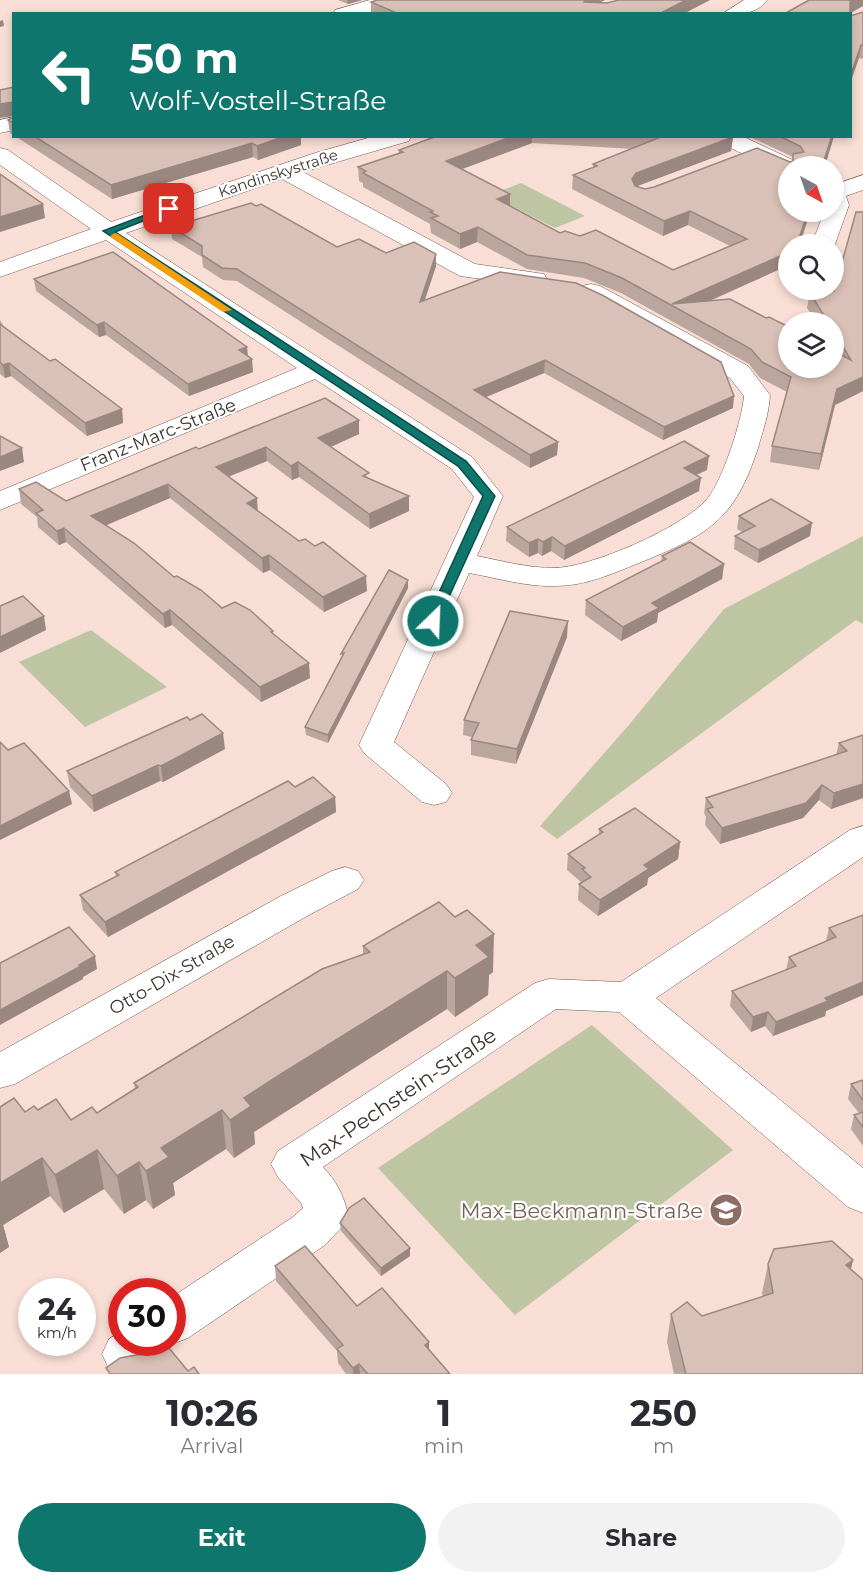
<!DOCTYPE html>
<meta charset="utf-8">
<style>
:root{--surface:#fff;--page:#f2f2f3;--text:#2b2b33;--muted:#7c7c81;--accent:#0f766e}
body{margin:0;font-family:Montserrat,sans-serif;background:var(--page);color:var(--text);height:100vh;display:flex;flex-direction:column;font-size:22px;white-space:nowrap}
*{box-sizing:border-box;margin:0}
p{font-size:20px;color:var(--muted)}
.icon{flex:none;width:33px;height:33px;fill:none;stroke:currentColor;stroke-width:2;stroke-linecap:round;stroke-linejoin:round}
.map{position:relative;height:1374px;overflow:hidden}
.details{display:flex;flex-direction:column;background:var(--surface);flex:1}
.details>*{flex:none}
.guide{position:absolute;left:12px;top:12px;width:840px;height:126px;border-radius:0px;box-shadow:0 3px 9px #0003;background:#0f766e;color:#fff;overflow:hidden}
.needle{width:39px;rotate:140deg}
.tools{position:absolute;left:778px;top:156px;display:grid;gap:12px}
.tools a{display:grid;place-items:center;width:66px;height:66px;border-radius:50%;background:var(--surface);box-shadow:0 3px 9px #0003;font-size:30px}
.speed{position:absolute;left:18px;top:1278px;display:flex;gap:12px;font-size:30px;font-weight:700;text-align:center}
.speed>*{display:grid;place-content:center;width:78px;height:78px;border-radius:50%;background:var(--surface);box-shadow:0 3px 9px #0003;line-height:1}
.speed small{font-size:15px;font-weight:400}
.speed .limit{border:9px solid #d22;background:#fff;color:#111}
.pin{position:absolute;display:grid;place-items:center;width:51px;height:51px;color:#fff;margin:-26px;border-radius:12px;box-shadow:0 3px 9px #0006}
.me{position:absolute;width:66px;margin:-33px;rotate:24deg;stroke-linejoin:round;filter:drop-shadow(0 0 4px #0008)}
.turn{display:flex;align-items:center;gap:21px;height:126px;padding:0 18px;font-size:27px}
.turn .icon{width:78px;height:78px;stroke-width:2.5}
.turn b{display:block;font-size:42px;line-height:51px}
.eta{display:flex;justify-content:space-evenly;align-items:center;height:102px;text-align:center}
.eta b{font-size:36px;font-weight:700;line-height:42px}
.primary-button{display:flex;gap:12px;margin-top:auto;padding:12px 18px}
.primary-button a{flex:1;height:69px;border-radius:36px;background:var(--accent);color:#fff;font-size:24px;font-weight:700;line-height:69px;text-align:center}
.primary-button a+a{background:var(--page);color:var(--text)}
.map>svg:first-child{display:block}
</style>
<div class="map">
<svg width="863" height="1374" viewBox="0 0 863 1374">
<rect width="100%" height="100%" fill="#f8ded4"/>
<g fill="#bec5a3">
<polygon points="521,183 585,216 555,228 490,195"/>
<polygon points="863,536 863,624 856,620 557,839 540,826 628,726 724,609"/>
<polygon points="91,630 167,687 85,727 19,662"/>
<polygon points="592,1025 733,1150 515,1315 378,1168"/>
</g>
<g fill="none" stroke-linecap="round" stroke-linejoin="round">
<defs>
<g id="minor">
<polygon points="370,0 399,0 397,4 364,14 333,14 335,10"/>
<path d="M 744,0 L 767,0 C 757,15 738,14 722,14 Z"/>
<polygon points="14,117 14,130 0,133 0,120"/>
<path d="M 375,136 L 411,136 L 409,141 L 303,172 L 475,264 L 544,274 L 547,279 L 544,284 L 535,286 L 460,276 L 282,179 L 126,233 L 472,457 L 503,496 L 477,556 C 502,561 528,568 554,568 C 590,568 684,527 707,499 C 723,480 742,420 744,396 L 730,378 L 582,296 L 579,291 L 582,286 L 591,284 L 600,286 L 748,366 L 770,395 C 769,414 763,430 758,448 C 734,522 707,535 639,563 C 611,574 586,586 555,586 C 527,587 497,578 469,573 L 394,742 L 446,784 L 452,793 L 446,802 L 434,805 L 422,802 L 364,753 L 359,745 L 474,497 L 452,469 L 315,379 L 0,510 L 0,491 L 297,368 L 106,240 L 0,277 L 0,262 L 91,229 L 0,165 L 0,148 L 8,150 L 111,222 L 315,153 Z"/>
<polygon points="714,136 742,136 797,162 800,166 789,166 789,174 781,172 716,141"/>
<polygon points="863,175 863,190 846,196 849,205 834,247 834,244 812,244 824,212 834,212 834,185"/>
<path d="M 863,826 L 863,857 L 656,998 L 863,1168 L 863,1213 L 848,1207 L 619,1012 L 556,1009 L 323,1167 C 337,1182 343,1194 348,1214 L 342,1227 L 325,1245 L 188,1338 L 172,1344 L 168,1342 L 172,1342 L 172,1297 L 293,1217 L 303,1208 L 301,1203 L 278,1177 L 271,1164 L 278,1151 L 535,983 L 549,979 L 621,982 L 850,830 Z"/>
<polygon points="345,867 358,871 364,880 358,889 307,916 15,1084 0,1088 0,1052 281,896 332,871"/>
<path d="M 122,1331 L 122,1342 L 167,1342 C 156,1367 136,1374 109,1369 L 102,1354 L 109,1339 Z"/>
</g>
</defs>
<use href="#minor" stroke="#6f5950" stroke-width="1"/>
<use href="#minor" fill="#fff" fill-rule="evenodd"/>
</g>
<g fill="#bba69d" fill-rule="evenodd">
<polygon points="338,0 362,0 348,4"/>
<polygon points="377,0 605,0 599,3 607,3 619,0 710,0 683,14 371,14 371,2"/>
<polygon points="863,12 863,59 859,58 851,16"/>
<polygon points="14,117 14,136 10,133 8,120"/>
<polygon points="15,136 301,136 301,145 258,160 253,157 112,199"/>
<path d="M 437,136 L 733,137 L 731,151 L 636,186 L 645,189 L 792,162 L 793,157 L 748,136 L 834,136 L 825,166 L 789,166 L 810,212 L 800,244 L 789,244 L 789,265 L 710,301 L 834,368 L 834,322 L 816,322 L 807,308 L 810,293 L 834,291 L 863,391 L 835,405 L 819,470 L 770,462 L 772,446 L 787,392 L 760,378 L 749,364 L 621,293 L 584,278 L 527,269 L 477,242 L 460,249 L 431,233 L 430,224 L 363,187 L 363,183 L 359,181 L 358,167 L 399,153 L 399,150 ZM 532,143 L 633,149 L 593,164 L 593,168 L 573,175 L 572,189 L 663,236 L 688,225 L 730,246 L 673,270 L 560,233 L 510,206 L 462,169 Z"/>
<polygon points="171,227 386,253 436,254 436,266 425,300 733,408 663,440 544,373 486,397 558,442 557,455 530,468 237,281 223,280 203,267 202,257 172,239"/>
<polygon points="34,279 247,347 248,356 253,372 189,396 106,335 99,337 36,291"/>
<polygon points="0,320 4,327 50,361 122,409 123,423 87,436 11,376 5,378 0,374"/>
<polygon points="359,420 359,434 331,447 409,511 370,529 299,477 292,480 267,461 228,477 258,511 367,591 324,612 270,570 263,573 170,498 105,525 174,577 222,608 273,631 273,635 310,678 261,702 172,625 165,628 66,542 59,545 38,527 37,517 21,504 19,489 66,501 199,449"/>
<polygon points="707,470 696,475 699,491 564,560 551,551 542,556 538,553 529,557 506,541 507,527"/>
<polygon points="739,516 810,536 758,563 734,549 735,536 742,532 737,529"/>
<polygon points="662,556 724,564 722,579 658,613 657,622 621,641 585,615 586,600 661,562"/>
<polygon points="408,580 408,588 328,743 306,735 305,727"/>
<polygon points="567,637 516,764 471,755 471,740 472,737 463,735 464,720"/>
<polygon points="863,735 863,798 831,809 819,800 803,818 720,844 705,825 706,817 704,813 706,798 836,755 839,743"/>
<polygon points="225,749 163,782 160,781 94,812 70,787 67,771"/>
<polygon points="295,787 335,797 336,812 108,937 83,910 80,895 116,876 115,872"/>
<polygon points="599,829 680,842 678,859 648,878 647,885 598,916 578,900 579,884 581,882 567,870 568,854 599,835"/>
<polygon points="863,915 863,995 826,1011 825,1016 773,1036 765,1026 751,1032 730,1006 732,991 786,970 789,957 826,941 829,928"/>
<polygon points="363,946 493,972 489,975 488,995 455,1017 447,1009 284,1112 254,1132 255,1144 234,1158 226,1149 206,1161 173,1183 175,1195 153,1209 146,1200 124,1214 104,1189 64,1213 50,1196 3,1225 9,1247 0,1253 0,1107 25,1112 38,1110 71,1120 97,1113 135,1089 134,1083 363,955"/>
<polygon points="863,1080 863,1146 851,1129 854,1115 859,1113 848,1099 851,1084"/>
<polygon points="340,1223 410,1248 410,1256 381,1276 341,1231"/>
<polygon points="853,1260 851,1269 863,1374 674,1374 667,1342 671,1314 702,1316 763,1297 762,1293 768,1264"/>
<polygon points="275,1266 429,1342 429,1350 450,1374 346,1374 338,1363 337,1351 276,1281"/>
</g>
<g fill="#998780">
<polygon points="347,0 362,0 348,4"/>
<polygon points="585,0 605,0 587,8 584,2"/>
<polygon points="686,0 710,0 683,14 659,14"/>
<polygon points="853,0 863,0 863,6 849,14 850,2"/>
<polygon points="3,20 4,26 0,27 0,21"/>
<polygon points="861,45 859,58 850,84 850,77"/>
<polygon points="13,102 14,116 0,118 0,104"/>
<polygon points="285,136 301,136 301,145 258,160 257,146"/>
<polygon points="513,136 532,136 532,143 446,175 446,161"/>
<polygon points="832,136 834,136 825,166 822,166"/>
<polygon points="733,137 731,151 635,187 632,179 636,173"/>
<polygon points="252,143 253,157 112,199 111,185"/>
<polygon points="510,194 510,208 497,199"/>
<polygon points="43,204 45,218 0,232 0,217"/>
<polygon points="690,211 688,225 663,236 664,221"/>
<polygon points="808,212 810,212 800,244 797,244"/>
<polygon points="478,227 477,242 460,249 460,234"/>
<polygon points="789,252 789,265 684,312 672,304"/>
<polygon points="436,254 436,266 420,314 420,302"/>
<polygon points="104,322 106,335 99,337 97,325"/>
<polygon points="247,347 248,360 239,350"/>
<polygon points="252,359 253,372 189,396 188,384"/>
<polygon points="545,360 544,373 474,402 474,390"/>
<polygon points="9,363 11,376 5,378 3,365"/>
<polygon points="863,377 863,391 835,405 819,470 821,454 837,389"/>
<polygon points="734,396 733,408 663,440 664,427"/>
<polygon points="122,409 123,423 87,436 85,423"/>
<polygon points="359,420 359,434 319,452 318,438"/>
<polygon points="558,442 557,455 530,468 530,455"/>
<polygon points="266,447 267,461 217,481 216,467"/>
<polygon points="22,448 24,462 0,471 0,457"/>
<polygon points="709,456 707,470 683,481 684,468"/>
<polygon points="298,462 299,477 292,480 291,466"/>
<polygon points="701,478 699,491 564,560 565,546"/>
<polygon points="168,484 170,498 93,531 91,516"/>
<polygon points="409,496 409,511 370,529 369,514"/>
<polygon points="257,498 258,513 247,503"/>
<polygon points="812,523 810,536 758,563 759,550"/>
<polygon points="64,528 66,542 59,545 57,531"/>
<polygon points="552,537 551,551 542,556 543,542"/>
<polygon points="538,539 538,553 529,557 529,543"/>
<polygon points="269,555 270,570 263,573 262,558"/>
<polygon points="724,564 722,579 658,613 657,622 621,641 623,627 652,603"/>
<polygon points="366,576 367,591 324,612 323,597"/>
<polygon points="408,580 408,588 328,743 328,735"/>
<polygon points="170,610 172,625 165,628 163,614"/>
<polygon points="44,616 46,630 0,653 0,637"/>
<polygon points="568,621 567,637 516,764 517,749"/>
<polygon points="309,663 310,678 261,702 260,687"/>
<polygon points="223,733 225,749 163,782 161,766"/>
<polygon points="158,765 160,781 94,812 92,796"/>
<polygon points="863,779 863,798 831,809 834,793"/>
<polygon points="822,785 819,800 803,818 720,844 722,828"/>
<polygon points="69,791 72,804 0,840 0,826"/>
<polygon points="335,797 336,812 108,937 105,922"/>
<polygon points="680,842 678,859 648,878 647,885 598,916 600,900 644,865"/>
<polygon points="494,934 493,972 489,975 488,995 455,1017 455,978 476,945"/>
<polygon points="95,956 97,969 83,977 83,979 0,1025 0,1010"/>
<polygon points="447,971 447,1009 254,1132 255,1144 234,1158 230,1120 244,1098"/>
<polygon points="863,979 863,995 826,1011 825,1016 773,1036 776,1022"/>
<polygon points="768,1012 765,1026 751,1032 753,1017"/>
<polygon points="222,1110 226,1149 173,1183 175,1195 153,1209 146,1171 161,1148"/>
<polygon points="97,1150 104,1189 64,1213 55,1175"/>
<polygon points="42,1158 50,1196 3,1225 9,1247 0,1253 0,1183"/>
<polygon points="139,1162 146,1200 124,1214 117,1176"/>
<polygon points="410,1248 410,1256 381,1276 381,1268"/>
<polygon points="853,1260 846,1289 846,1265"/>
<polygon points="429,1342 429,1356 425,1345"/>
<polygon points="359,1364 360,1374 353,1374 353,1368"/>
</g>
<g fill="#dac1b7" stroke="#998780" stroke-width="1.5">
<polygon points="377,0 585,0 584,2 607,3 619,0 686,0 659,14 399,14 371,2"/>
<polygon points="809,0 853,0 850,2 850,14 784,14"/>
<polygon points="863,12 863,46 861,45 850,77 850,16"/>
<polygon points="14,87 14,103 13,102 0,104 0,90"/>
<polygon points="14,117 14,123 8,120"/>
<polygon points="34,136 285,136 257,146 252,143 111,185"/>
<polygon points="437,136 513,136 446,161 510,194 497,199 560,233 565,231 580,236 596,230 673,270 747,239 690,211 664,221 573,175 597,166 593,164 663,136 733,137 636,173 632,179 635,186 645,189 654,187 757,148 790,162 793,161 793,154 804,152 800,146 779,136 832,136 822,166 789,166 789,212 808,212 797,244 789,244 789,252 672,304 730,299 766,318 769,317 789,327 789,368 834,368 834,351 851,360 834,332 834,322 828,322 810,293 834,291 856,212 863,212 863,377 837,389 821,454 772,446 791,377 762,362 751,349 622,278 585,263 527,255 478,227 460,234 431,218 438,216 430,212 433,211 363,173 366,171 358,167 403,152 399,150"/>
<polygon points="0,174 43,204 0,217"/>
<polygon points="251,203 256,206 261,204 337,247 359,239 386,253 414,242 436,254 420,302 500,272 576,283 602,295 721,362 734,396 664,427 545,360 474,390 558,442 530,455 237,269 222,268 202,255 202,246 171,227"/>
<polygon points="113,252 247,347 239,350 252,359 188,384 104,322 97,325 34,279"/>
<polygon points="0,324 50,361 55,359 122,409 85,423 9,363 3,365 0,362"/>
<polygon points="325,398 359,420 318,438 369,473 363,476 409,496 369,514 298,462 291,466 266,447 216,467 257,498 247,503 299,541 305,539 315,546 323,542 366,576 323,597 269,555 262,558 168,484 91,516 134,543 174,577 177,576 201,590 222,608 235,602 250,610 273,631 271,632 309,663 260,687 170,610 163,614 64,528 57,531 36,513 43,510 19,489 36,482 66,501 196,447 199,449"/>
<polygon points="0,436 22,448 0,457"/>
<polygon points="684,441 709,456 684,468 701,478 565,546 552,537 543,542 538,539 529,543 507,527"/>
<polygon points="771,499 812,523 759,550 735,536 755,526 739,516"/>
<polygon points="690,542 724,564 652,603 659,608 623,627 586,600 666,559 662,556"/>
<polygon points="389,570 408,580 328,735 305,727 344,653 341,654"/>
<polygon points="23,596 44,616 0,637 0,606"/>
<polygon points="510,611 568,621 517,749 471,740 479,723 464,720"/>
<polygon points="202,714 223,733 161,766 158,765 92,796 67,771 187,717 190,720"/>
<polygon points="863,735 863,784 834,793 822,785 806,803 722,828 707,809 713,807 706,798 847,751 839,743"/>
<polygon points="0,742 8,750 24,743 69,791 0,826"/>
<polygon points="313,777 335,797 105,922 80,895 119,875 115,872 288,781 295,787"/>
<polygon points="635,808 680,842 644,865 649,869 600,900 579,884 591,877 582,869 585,868 568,854 603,832 599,829"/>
<polygon points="439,902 455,917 467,910 494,934 476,945 489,957 455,978 447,971 281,1074 244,1098 251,1106 230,1120 222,1110 201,1123 161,1148 169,1157 146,1171 139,1162 117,1176 97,1150 55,1175 42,1158 0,1183 0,1107 14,1098 25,1112 34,1106 38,1110 56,1099 71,1120 92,1107 97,1113 138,1087 134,1083 322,969 370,952 363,946"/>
<polygon points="863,915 863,982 825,998 828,1001 776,1022 768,1012 753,1017 732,991 796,966 789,957 836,937 829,928"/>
<polygon points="69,927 95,956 79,965 81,966 0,1010 0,963"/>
<polygon points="863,1080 863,1100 851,1084"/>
<polygon points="863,1112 863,1127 854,1115"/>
<polygon points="364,1198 410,1248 381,1268 340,1223 349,1208"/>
<polygon points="832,1241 853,1260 846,1265 863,1280 863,1374 686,1374 671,1314 687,1302 702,1316 773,1293 768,1264 774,1249"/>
<polygon points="305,1246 357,1306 382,1288 429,1342 425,1345 450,1374 368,1374 359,1364 353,1368 337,1349 343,1345 275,1266"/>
<polygon points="156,1342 164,1342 188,1371 194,1367 199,1374 110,1374 106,1368 120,1358 142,1354"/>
</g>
<polygon fill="#0f766e" stroke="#0a4d48" stroke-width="1.5" points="166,207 174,209 115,232 466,461 495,496 437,623 428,623 426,621 483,496 458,466 103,231"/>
<polygon fill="#f59e0b" points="115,233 118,234 232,310 223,312 112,238 110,236"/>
<defs>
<symbol id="school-disc" viewBox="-11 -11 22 22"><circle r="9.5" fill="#8d6e63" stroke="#fff"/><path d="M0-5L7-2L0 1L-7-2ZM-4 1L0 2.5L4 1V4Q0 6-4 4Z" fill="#fff"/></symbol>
</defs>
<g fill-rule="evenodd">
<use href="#school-disc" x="707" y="1191" width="38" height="38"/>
</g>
<g text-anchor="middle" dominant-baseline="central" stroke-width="4.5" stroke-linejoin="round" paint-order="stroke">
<g font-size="15" fill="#3d332f" stroke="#fff">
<text transform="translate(278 173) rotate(-18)">Kandinskystraße</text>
</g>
<g font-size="18" fill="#3d332f" stroke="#fff">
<text transform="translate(158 435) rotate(-22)">Franz-Marc-Straße</text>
<text transform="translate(172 975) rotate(-30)">Otto-Dix-Straße</text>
</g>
<g font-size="21" fill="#3d332f" stroke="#fff">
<text transform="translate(398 1097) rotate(-34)">Max-Pechstein-Straße</text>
</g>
<g font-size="21" fill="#785e54" stroke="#fff" text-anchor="end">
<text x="703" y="1210">Max-Beckmann-Straße</text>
</g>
</g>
</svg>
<div class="tools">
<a><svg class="needle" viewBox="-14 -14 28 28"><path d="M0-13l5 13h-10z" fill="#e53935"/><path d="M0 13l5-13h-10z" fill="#7c7c81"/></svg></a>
<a><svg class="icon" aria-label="search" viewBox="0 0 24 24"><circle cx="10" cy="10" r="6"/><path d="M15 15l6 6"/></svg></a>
<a><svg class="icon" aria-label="layers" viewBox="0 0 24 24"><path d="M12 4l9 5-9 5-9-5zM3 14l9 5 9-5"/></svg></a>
</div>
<div class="speed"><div>24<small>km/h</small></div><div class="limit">30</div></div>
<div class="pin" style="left:169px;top:209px;background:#d93025"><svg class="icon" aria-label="arrive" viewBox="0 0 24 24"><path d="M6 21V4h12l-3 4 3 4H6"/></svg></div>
<svg class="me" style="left:433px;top:621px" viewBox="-20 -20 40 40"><circle r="17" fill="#0f766e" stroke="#fff" stroke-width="3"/><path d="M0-11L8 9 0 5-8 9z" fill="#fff"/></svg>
<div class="guide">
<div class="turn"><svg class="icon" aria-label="left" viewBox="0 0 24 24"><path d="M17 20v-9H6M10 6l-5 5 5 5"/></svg><div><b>50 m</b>Wolf-Vostell-Straße</div></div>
</div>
</div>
<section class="details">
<div class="eta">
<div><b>10:26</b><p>Arrival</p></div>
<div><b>1</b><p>min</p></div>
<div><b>250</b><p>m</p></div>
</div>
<div class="primary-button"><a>Exit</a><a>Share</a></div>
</section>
